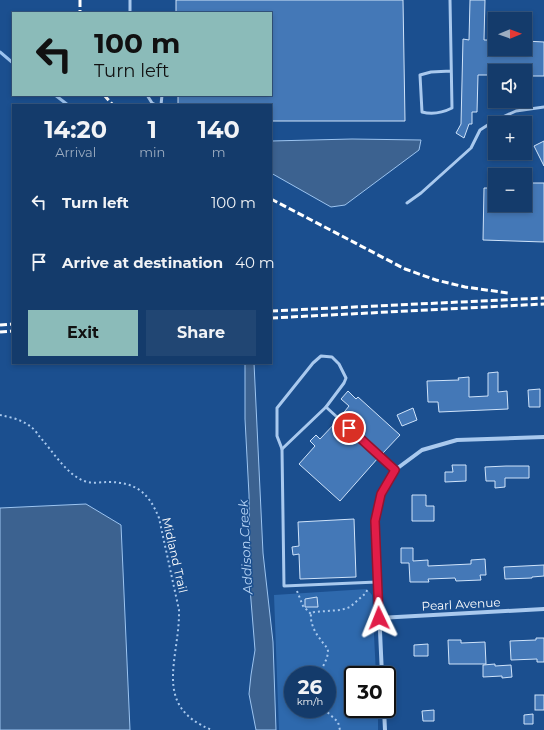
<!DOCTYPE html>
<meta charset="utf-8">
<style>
:root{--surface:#143b6b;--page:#214673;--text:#f1f3f6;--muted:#9dadc1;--line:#33557e;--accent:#8bbbb9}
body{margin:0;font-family:Montserrat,sans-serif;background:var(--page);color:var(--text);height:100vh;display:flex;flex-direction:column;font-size:15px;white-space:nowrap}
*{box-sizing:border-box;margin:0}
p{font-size:13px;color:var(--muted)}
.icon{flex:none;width:22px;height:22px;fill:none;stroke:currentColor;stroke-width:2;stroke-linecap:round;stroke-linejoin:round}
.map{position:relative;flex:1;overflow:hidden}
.drawer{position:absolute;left:12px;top:104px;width:260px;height:260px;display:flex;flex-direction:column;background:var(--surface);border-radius:0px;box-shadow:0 2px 6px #0003,0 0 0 1px var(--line)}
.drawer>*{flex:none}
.hud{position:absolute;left:12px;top:12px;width:260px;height:84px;border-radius:0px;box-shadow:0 2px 6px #0003,0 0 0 1px var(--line);background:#8bbbb9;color:#111;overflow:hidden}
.needle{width:26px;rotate:89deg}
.buttons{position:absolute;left:488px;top:12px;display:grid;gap:8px}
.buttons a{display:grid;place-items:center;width:44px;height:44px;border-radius:0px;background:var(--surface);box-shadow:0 2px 6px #0003,0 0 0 1px var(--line);font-size:20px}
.speed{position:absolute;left:284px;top:666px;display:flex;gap:8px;font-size:20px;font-weight:700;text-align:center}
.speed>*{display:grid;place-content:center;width:52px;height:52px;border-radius:50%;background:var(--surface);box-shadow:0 2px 6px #0003,0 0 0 1px var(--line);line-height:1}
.speed small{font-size:10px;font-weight:400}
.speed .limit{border:2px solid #111;border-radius:6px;background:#fff;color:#111}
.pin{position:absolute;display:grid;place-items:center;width:34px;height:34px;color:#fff;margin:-17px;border:2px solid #fff;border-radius:50%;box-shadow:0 1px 4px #0007}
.me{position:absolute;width:44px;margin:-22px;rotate:358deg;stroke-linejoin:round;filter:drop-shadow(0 0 3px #0008)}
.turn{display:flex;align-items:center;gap:14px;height:84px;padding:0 16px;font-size:18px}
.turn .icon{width:52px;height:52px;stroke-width:2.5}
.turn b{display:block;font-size:28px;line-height:34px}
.eta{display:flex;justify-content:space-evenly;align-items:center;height:68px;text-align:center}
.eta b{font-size:24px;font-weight:700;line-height:28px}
.button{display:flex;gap:8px;margin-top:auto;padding:8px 16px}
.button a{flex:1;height:46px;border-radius:0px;background:var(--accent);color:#111;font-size:16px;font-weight:700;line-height:46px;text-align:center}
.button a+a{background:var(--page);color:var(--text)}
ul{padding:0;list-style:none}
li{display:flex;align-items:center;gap:12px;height:60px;padding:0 16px}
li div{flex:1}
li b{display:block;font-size:15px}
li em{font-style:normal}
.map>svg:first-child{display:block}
</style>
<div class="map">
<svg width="544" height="730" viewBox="0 0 544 730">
<rect width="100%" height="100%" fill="#1b4f8f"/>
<path fill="#2e69ad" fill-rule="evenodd" d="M 367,589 L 372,595 L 376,675 L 353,675 L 353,709 L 378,709 L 378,730 L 279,730 L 274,595 ZM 293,675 L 327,675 L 327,709 L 293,709 Z"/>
<g fill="#3c6290" stroke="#9cc4f0">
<polygon points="352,139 421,140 419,150 345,205 331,207 271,173 271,141"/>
<polygon points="245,363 254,363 263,553 273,642 276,730 256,730 249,694 251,675 255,650 250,588 249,495 245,419"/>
<polygon points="86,504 121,525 130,730 0,730 0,508"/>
</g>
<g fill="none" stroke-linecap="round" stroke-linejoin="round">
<g stroke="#9cc4f0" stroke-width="3">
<polyline points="0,52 13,63"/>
<polyline points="55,95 68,105"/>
</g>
</g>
<g fill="#4478b7" stroke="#cfe3fa">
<polygon points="176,0 403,0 405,121 271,121 271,105 178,105 178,95 271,95 271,13 176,13"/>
<polygon points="470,0 485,0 484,40 495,40 495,49 525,49 525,41 544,42 544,76 525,76 525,71 495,71 495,75 478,75 477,112 472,112 472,124 469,124 464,138 456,133 461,124 463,39 469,40"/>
<polygon points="544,141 544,166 534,146"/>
<polygon points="525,183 544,183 544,242 483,240 484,188 495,188 495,205 525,205"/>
<polygon points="498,372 498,392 507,391 508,409 439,412 438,402 428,402 427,381 459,380 458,378 469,377 469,397 488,396 488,373"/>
<polygon points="540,389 540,407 529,407 528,390"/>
<polygon points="348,391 356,399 358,397 400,435 382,454 341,416 349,406 341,399"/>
<polygon points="413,408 417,420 402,426 397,415"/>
<polygon points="337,421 378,458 340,501 299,464 315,446 310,441 316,435 320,439"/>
<polygon points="452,465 466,465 466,481 445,482 445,472 453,472"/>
<polygon points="506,466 529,466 529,478 505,478 505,487 495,488 495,481 486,481 485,467"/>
<polygon points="412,495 426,495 426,506 434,506 434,521 412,521"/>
<polygon points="354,519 356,577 300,579 299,554 293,555 292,547 299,546 298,522"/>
<polygon points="401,548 413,548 413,561 428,560 428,566 471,564 471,560 485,559 486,575 480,575 481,580 456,581 455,578 428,579 429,582 410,582 409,563 401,563"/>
<polygon points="544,565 544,576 532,577 532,578 505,579 504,567"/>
<polygon points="317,597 318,607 305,607 305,599"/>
<polygon points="536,638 544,638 544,662 537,662 537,659 511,660 510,641 536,640"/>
<polygon points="448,640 461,640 461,643 485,642 486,664 449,664"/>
<polygon points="428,644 428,656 414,656 414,645"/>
<polygon points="495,664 495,666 511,665 512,677 502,678 502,676 483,677 483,665"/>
<rect x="535" y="695" width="9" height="15"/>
<polygon points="434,710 434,721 423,721 422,711"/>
<polygon points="533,714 533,724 524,724 524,715"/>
</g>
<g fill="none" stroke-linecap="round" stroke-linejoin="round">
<g stroke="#a9c9ee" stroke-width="2" stroke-dasharray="2 3" stroke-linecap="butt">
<path d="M 0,415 C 10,417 23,420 31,427 C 34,429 37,433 39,436 C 52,450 66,474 84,481 C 92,484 101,482 108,482 C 136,482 149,493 159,518 L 179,610 C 180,659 151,706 212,730"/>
<polyline points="297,591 303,606 311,614"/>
<path d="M 319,675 C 322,667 328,659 328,651 C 327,646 323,644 321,640 C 315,633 310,623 311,614 L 314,612 L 341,610 L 350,607 L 366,593 L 368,588"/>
<polyline points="324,709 338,722 340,730"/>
</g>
<g stroke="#a9c9ee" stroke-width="3">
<polyline points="130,0 130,13"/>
<path d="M 450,0 L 452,108 C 442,113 433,115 422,112 L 420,75 L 431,72 L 451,71"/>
<polyline points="147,95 152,103 156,105"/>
<polyline points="161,105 162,95"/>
<polyline points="407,203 421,193 471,148 480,130 494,121 516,111 544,107"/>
<polyline points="282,449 277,436 277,408 313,363 321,356 332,357 339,364 346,378 344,383 326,407"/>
<polyline points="377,582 284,586 282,449 326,407 395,470"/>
</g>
<g stroke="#a9c9ee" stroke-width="4">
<polyline points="379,618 544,609"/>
<polyline points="382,675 375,521 381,494 395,470 422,450 457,440 544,437"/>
<polyline points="384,709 385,730"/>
</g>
<g stroke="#fff" stroke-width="3" stroke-dasharray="7 3" stroke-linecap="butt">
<polyline points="80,0 80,13"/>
<polyline points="104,95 113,105"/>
<polyline points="271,199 405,269 436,280 465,287 508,293"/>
<polyline points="271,311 544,298"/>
<polyline points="271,318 544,304"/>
<polyline points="0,325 13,324"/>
<polyline points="0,332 13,331"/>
</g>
</g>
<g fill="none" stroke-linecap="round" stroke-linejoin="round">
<defs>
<polyline id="route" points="349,428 395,470 381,494 375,521 379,618"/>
</defs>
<use href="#route" stroke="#92132f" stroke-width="10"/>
<use href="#route" stroke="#e11d48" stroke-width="7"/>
</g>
<g text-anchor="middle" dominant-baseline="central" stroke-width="3" stroke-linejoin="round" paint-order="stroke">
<g font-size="12" fill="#fff" stroke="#1b4f8f">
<text transform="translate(175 555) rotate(77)">Midland Trail</text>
<text transform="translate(461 604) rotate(-3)">Pearl Avenue</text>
</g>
<g font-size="13" font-style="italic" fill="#b5d3f5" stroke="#1b4f8f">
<text transform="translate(245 547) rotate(-93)">Addison Creek</text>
</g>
</g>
</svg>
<div class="buttons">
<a><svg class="needle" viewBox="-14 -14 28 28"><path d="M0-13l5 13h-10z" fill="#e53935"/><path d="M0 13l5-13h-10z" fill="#9dadc1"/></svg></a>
<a><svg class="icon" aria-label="sound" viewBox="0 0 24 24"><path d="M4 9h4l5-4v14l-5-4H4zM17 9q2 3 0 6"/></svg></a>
<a>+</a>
<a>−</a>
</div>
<div class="speed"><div>26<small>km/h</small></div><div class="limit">30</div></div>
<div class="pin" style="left:349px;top:428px;background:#d93025"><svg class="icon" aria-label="arrive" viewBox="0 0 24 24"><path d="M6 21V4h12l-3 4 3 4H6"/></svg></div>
<svg class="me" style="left:379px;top:618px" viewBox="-20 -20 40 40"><path d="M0-17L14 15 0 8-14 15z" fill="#e11d48" stroke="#fff" stroke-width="4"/></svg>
<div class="hud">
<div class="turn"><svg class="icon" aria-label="left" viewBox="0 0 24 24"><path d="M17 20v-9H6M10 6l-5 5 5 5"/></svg><div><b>100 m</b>Turn left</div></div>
</div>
<section class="drawer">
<div class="eta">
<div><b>14:20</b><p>Arrival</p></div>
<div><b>1</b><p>min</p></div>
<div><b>140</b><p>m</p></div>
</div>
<ul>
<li><svg class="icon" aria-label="left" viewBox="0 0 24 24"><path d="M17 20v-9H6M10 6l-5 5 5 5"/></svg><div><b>Turn left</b></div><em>100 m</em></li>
<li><svg class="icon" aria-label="arrive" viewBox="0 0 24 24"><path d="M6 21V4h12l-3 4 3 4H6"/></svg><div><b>Arrive at destination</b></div><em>40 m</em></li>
</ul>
<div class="button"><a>Exit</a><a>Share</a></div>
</section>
</div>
